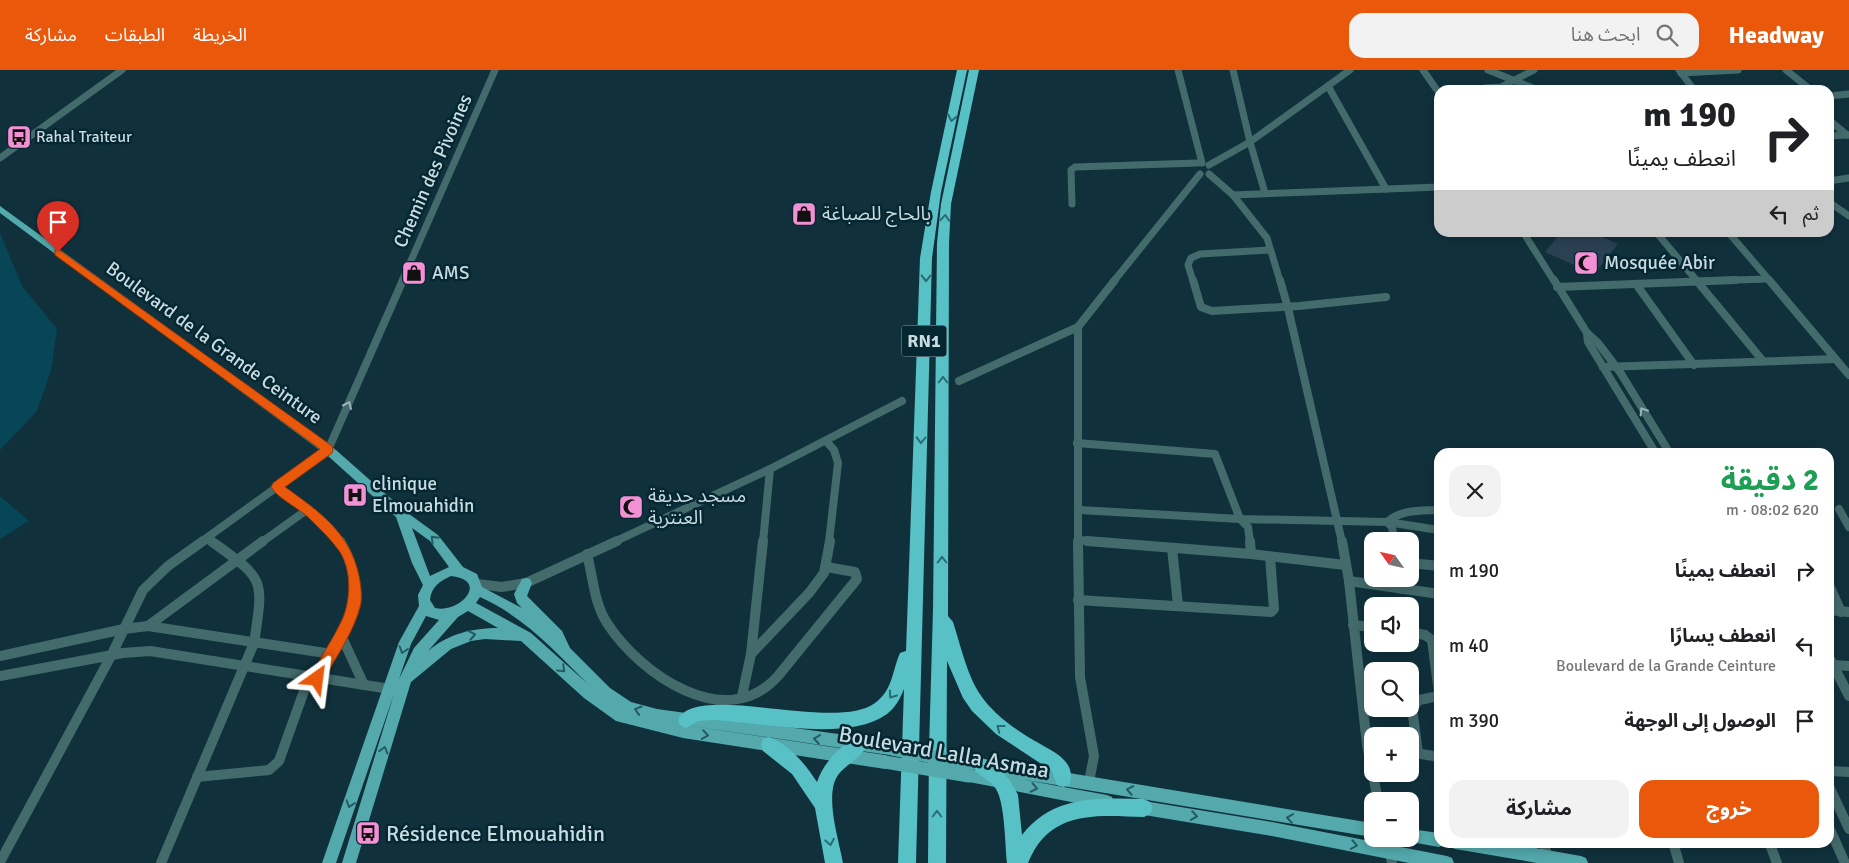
<!DOCTYPE html>
<html lang="ar">
<meta charset="utf-8">
<style>
:root{--surface:#fff;--page:#f2f2f2;--text:#202124;--muted:#757577;--accent:#ea580c}
body{margin:0;font-family:Signika,"Noto Sans Arabic",sans-serif;background:var(--page);color:var(--text);direction:rtl;height:100vh;display:flex;flex-direction:column;font-size:19px;white-space:nowrap}
*{box-sizing:border-box;margin:0}
p{font-size:16px;color:var(--muted)}
.icon{flex:none;width:28px;height:28px;fill:none;stroke:currentColor;stroke-width:2;stroke-linecap:round;stroke-linejoin:round}
.map{position:relative;flex:1;overflow:hidden;direction:ltr}
.details{position:absolute;left:1434px;top:378px;width:400px;height:400px;display:flex;flex-direction:column;background:var(--surface);border-radius:15px;box-shadow:0 2px 12px #0003;direction:rtl}
.details>*{flex:none}
.guide{position:absolute;left:1434px;top:15px;width:400px;height:152px;border-radius:15px;box-shadow:0 2px 12px #0003;direction:rtl;background:#fff;color:var(--text);overflow:hidden}
.needle{width:32px;rotate:304deg}
.buttons{position:absolute;left:1364px;top:462px;display:grid;gap:10px}
.buttons a{display:grid;place-items:center;width:55px;height:55px;border-radius:10px;background:var(--surface);box-shadow:0 2px 12px #0003;font-size:25px}
.pin{position:absolute;display:grid;place-items:center;width:42px;height:42px;color:#fff;margin:-51px -21px;border-radius:50% 50% 50% 0;rotate:-45deg;box-shadow:0 0 5px #0007}
.pin .icon{rotate:45deg}
.me{position:absolute;width:55px;margin:-28px;rotate:31deg;stroke-linejoin:round;filter:drop-shadow(0 0 4px #0008)}
.turn{display:flex;align-items:center;gap:18px;height:105px;padding:0 15px;font-size:22px}
.turn .icon{width:65px;height:65px;stroke-width:2.5}
.turn b{display:block;font-size:35px;line-height:42px}
.then{display:flex;align-items:center;height:48px;padding:0 15px;background:#0003;gap:10px;font-size:19px}
.round{display:grid;place-items:center;flex:none;width:52px;height:52px;border-radius:15px;background:var(--page)}
.headline{display:flex;align-items:center;justify-content:space-between;height:85px;padding:0 15px}
h1{font-size:30px;font-weight:700;line-height:38px;color:#1e9e55}
.action{display:flex;gap:10px;margin-top:auto;padding:10px 15px}
.action a{flex:1;height:58px;border-radius:15px;background:var(--accent);color:#fff;font-size:20px;font-weight:700;line-height:58px;text-align:center}
.action a+a{background:var(--page);color:var(--text)}
ul{padding:0;list-style:none}
li{display:flex;align-items:center;gap:15px;height:75px;padding:0 15px}
li div{flex:1}
li b{display:block;font-size:19px}
li em{font-style:normal}
header{display:flex;align-items:center;gap:30px;box-sizing:border-box;height:70px;padding:0 25px;background:var(--accent);color:#fff}
header strong{font-size:24px}
nav{display:flex;gap:28px;margin-inline-start:auto;font-size:18px}
.search{width:350px;height:45px;background:var(--page);display:flex;align-items:center;gap:12px;box-sizing:border-box;padding:0 18px;border-radius:15px;color:var(--muted);font-size:19px}
.map>svg:first-child{display:block}
</style>
<header>
<strong>Headway</strong>
<div class="search"><svg class="icon" aria-label="search" viewBox="0 0 24 24"><circle cx="10" cy="10" r="6"/><path d="M15 15l6 6"/></svg>ابحث هنا</div>
<nav><a>الخريطة</a><a>الطبقات</a><a>مشاركة</a></nav>
</header>
<div class="map">
<svg width="1849" height="793" viewBox="0 0 1849 793">
<rect width="100%" height="100%" fill="#10313c"/>
<g fill="#064657">
<polygon points="0,163 22,216 57,259 51,300 37,341 0,380"/>
<polygon points="0,426 29,451 0,469"/>
</g>
<polygon fill="#2a4053" points="1561,162 1591,162 1618,174 1594,204 1545,182"/>
<g fill="none" stroke-linecap="round" stroke-linejoin="round">
<g stroke="#446b6c" stroke-width="7">
<polyline points="1178,0 1202,93"/>
<polyline points="1233,0 1250,72 1265,123"/>
<polyline points="1423,0 1439,23"/>
<polyline points="1488,0 1538,20"/>
<polyline points="1679,0 1694,20"/>
<polyline points="1786,0 1811,20"/>
<polyline points="1681,3 1738,0"/>
<polyline points="1328,16 1386,119"/>
<polyline points="1485,18 1501,17 1534,0"/>
<polyline points="1829,26 1849,24"/>
<polyline points="1829,50 1847,65"/>
<polyline points="1829,66 1848,65"/>
<polyline points="0,88 122,0"/>
<polyline points="1209,95 1250,72 1350,0"/>
<polyline points="1209,104 1233,125 1267,168 1280,211"/>
<polyline points="1829,111 1849,108"/>
<polyline points="1233,125 1439,117"/>
<polyline points="1829,132 1849,146"/>
<polyline points="1072,134 1071,100 1075,97 1198,93"/>
<polyline points="1523,162 1554,211"/>
<polyline points="1656,162 1697,211"/>
<polyline points="1728,162 1770,211"/>
<polyline points="402,211 495,0"/>
<polyline points="1114,211 1200,104"/>
<polyline points="1193,211 1188,195 1191,188 1200,184 1270,180"/>
<polyline points="1703,211 1768,209"/>
</g>
<g stroke="#446b6c" stroke-width="8">
<polyline points="1193,210 1201,237 1212,241 1299,236 1386,227"/>
<polyline points="1280,210 1288,238 1342,472"/>
<polyline points="1554,210 1587,263 1598,273 1620,302 1669,382"/>
<polyline points="1696,210 1763,291"/>
<polyline points="1769,210 1849,305"/>
<polyline points="1636,214 1694,295"/>
<polyline points="1557,217 1736,210"/>
<polyline points="1078,257 1078,472"/>
<polyline points="1587,263 1588,272 1655,382"/>
<polyline points="1603,297 1835,289"/>
<polyline points="959,311 1078,257 1115,210"/>
<polyline points="826,371 834,380 838,393 829,472"/>
<polyline points="1077,373 1215,384 1240,449 1248,457 1250,472"/>
<polyline points="277,417 315,445 340,472"/>
<polyline points="1839,439 1849,457"/>
<polyline points="1079,440 1240,449 1387,452 1439,460"/>
<polyline points="207,468 212,472"/>
<polyline points="1079,470 1102,472"/>
<path d="M 1394,471 L 1392,457 L 1387,452 C 1402,439 1420,441 1439,440"/>
<polyline points="201,472 328,380 403,210"/>
<polyline points="262,472 308,439"/>
<polyline points="614,472 770,399 902,331"/>
<polyline points="763,472 770,399"/>
</g>
<g stroke="#446b6c" stroke-width="10">
<polyline points="1078,471 1080,607 1094,686 1089,712"/>
<polyline points="1087,471 1251,484 1345,495"/>
<polyline points="1250,471 1251,484"/>
<polyline points="1342,471 1349,511 1367,675 1372,702"/>
<polyline points="1172,478 1178,535"/>
<path d="M 587,484 C 593,507 594,533 607,553 C 639,603 726,665 778,606 L 857,509 L 855,502 L 826,497"/>
<polyline points="1410,493 1439,496"/>
<polyline points="1400,509 1401,519"/>
<polyline points="1349,511 1439,524"/>
<polyline points="477,514 502,517 526,513 617,471"/>
<polyline points="1829,515 1841,542"/>
<polyline points="1078,530 1271,542 1274,539 1270,487"/>
<polyline points="1829,540 1849,542"/>
<polyline points="1353,555 1372,557"/>
<polyline points="148,556 263,471"/>
<polyline points="1410,562 1425,565 1432,570 1439,623"/>
<polyline points="341,565 364,615"/>
<polyline points="751,584 809,523 824,503 830,471"/>
<polyline points="0,586 124,559 148,556 332,584"/>
<polyline points="1829,587 1849,626"/>
<polyline points="1834,595 1849,596"/>
<polyline points="0,606 123,583 150,581 390,619"/>
<path d="M 317,609 C 344,564 372,522 340,471"/>
<polyline points="742,626 751,584 763,471"/>
<polyline points="1410,682 1439,687"/>
<polyline points="1418,683 1412,638 1419,630 1439,626"/>
<polyline points="1829,701 1849,702"/>
<polyline points="1373,704 1378,731"/>
<polyline points="197,707 269,700 279,691 309,607"/>
<polyline points="1829,716 1849,759"/>
<polyline points="1829,757 1845,793"/>
<polyline points="1387,769 1392,793"/>
<polyline points="1544,772 1547,787"/>
<polyline points="1673,772 1679,793"/>
<polyline points="1769,772 1777,793"/>
<polyline points="0,792 111,586 143,520 168,496 203,471"/>
<path d="M 161,793 L 254,573 C 264,507 265,510 211,471"/>
</g>
<g fill="#53a9ac" fill-rule="evenodd">
<path d="M 0,136 L 336,380 L 405,441 L 438,465 L 463,497 L 477,504 L 482,517 L 522,538 L 517,533 L 514,524 L 522,509 L 526,508 L 530,509 L 532,513 L 527,526 L 562,561 L 570,578 L 610,618 L 631,632 L 657,639 L 882,670 L 887,672 L 889,677 L 887,682 L 882,684 L 678,654 L 885,685 L 890,687 L 892,692 L 890,697 L 885,699 L 683,668 L 616,651 L 584,628 L 521,571 L 485,569 L 471,571 L 451,579 L 411,612 L 356,793 L 342,793 L 394,624 L 336,793 L 322,793 L 399,572 L 419,536 L 418,525 L 423,515 L 412,493 L 396,447 L 328,386 L 0,143 ZM 412,458 L 430,471 L 449,497 L 430,506 ZM 451,506 C 490,510 460,544 435,538 L 430,530 C 431,517 440,511 451,506 ZM 480,527 C 523,546 555,581 588,614 L 531,563 L 476,533 ZM 468,541 L 498,558 C 472,558 448,564 428,581 L 458,547 ZM 426,546 L 439,550 L 414,578 L 399,609 L 411,574 Z"/>
<polygon points="984,689 1372,753 1372,767 1020,709 1107,725 1112,727 1114,732 1112,737 1107,739 964,711 962,706 964,701 969,699 981,701 977,696 979,691"/>
<polygon points="1138,730 1272,752 1447,786 1452,788 1454,793 1409,793 1272,766 1138,744 1133,742 1131,737 1133,732"/>
<polygon points="1410,759 1439,763 1439,772 1445,772 1444,775 1439,777 1405,771 1404,769 1410,769"/>
<polygon points="1448,772 1502,772 1581,786 1586,788 1588,793 1537,793 1455,779 1450,777"/>
</g>
<g fill="#57c1c5" fill-rule="evenodd">
<path d="M 957,0 L 967,0 L 941,122 L 932,188 L 916,793 L 898,793 L 904,619 C 900,629 895,638 887,644 C 847,673 760,652 713,650 L 698,651 L 686,658 L 680,655 L 678,650 C 695,611 835,663 875,633 C 893,620 892,601 900,583 L 906,581 L 920,188 L 931,122 Z"/>
<path d="M 969,0 L 979,0 L 951,134 L 949,173 L 948,546 L 953,552 C 970,606 971,629 1022,663 C 1034,672 1055,680 1064,690 C 1071,697 1073,707 1069,715 L 1063,717 L 1057,715 L 1052,701 L 996,664 L 972,641 L 963,628 L 947,591 L 946,793 L 928,793 L 929,679 L 933,539 L 937,173 L 941,134 Z"/>
<path d="M 769,667 C 790,675 805,694 817,712 C 824,692 840,675 859,667 L 865,669 L 867,675 C 862,688 846,694 838,705 C 824,725 839,770 843,793 L 825,793 L 815,738 L 792,704 L 763,681 L 761,675 L 763,669 Z"/>
<path d="M 980,687 C 998,694 1010,708 1018,725 L 1022,765 C 1053,725 1098,728 1144,729 L 1150,732 L 1153,738 L 1150,744 L 1144,747 C 1095,745 1049,740 1028,793 L 1007,793 C 1005,775 1005,733 996,719 C 990,709 976,706 972,695 L 974,689 Z"/>
</g>
<g stroke="#53a9ac" stroke-width="13">
<polyline points="882,677 970,694"/>
<polyline points="885,692 969,706"/>
</g>
</g>
<defs><path id="oneway-chevron" d="M-2-3.5L2.5 0L-2 3.5" fill="none" stroke-width="1.6" stroke-linecap="round" stroke-linejoin="round" transform="scale(1.25)"/></defs>
<g stroke="#296c74">
<use href="#oneway-chevron" transform="translate(952 48) rotate(102)"/>
<use href="#oneway-chevron" transform="translate(945 148) rotate(-86)"/>
<use href="#oneway-chevron" transform="translate(926 208) rotate(91)"/>
<use href="#oneway-chevron" transform="translate(943 310) rotate(-90)"/>
<use href="#oneway-chevron" transform="translate(921 370) rotate(92)"/>
<use href="#oneway-chevron" transform="translate(942 490) rotate(-90)"/>
<use href="#oneway-chevron" transform="translate(892 625) rotate(126)"/>
<use href="#oneway-chevron" transform="translate(1000 658) rotate(-142)"/>
<use href="#oneway-chevron" transform="translate(937 744) rotate(-90)"/>
<use href="#oneway-chevron" transform="translate(830 772) rotate(79)"/>
</g>
<g stroke="#9ab4b8">
<use href="#oneway-chevron" transform="translate(348 335) rotate(-66)"/>
<use href="#oneway-chevron" transform="translate(1643 341) rotate(-122)"/>
</g>
<g stroke="#245b62">
<use href="#oneway-chevron" transform="translate(434 469) rotate(-135)"/>
<use href="#oneway-chevron" transform="translate(472 565) rotate(-10)"/>
<use href="#oneway-chevron" transform="translate(403 580) rotate(108)"/>
<use href="#oneway-chevron" transform="translate(562 599) rotate(44)"/>
<use href="#oneway-chevron" transform="translate(638 640) rotate(-163)"/>
<use href="#oneway-chevron" transform="translate(705 665) rotate(9)"/>
<use href="#oneway-chevron" transform="translate(817 669) rotate(-172)"/>
<use href="#oneway-chevron" transform="translate(384 680) rotate(-73)"/>
<use href="#oneway-chevron" transform="translate(1034 718) rotate(12)"/>
<use href="#oneway-chevron" transform="translate(1130 720) rotate(-169)"/>
<use href="#oneway-chevron" transform="translate(350 734) rotate(109)"/>
<use href="#oneway-chevron" transform="translate(1194 746) rotate(9)"/>
<use href="#oneway-chevron" transform="translate(1290 748) rotate(-172)"/>
<use href="#oneway-chevron" transform="translate(1354 775) rotate(11)"/>
</g>
<path fill="#ea580c" stroke="#983908" d="M 58,179 L 332,376 L 333,380 L 332,383 L 285,417 C 320,442 350,463 359,506 C 361,515 362,525 361,533 C 355,561 335,588 322,613 L 317,615 L 312,613 L 310,609 C 319,589 332,571 341,552 C 351,532 352,501 340,482 C 331,469 320,459 309,448 C 299,438 277,428 271,417 L 273,413 L 320,379 L 55,185 L 55,180 Z"/>
<defs>
<symbol id="bus-square" viewBox="-11 -11 22 22"><rect x="-9" y="-9" width="18" height="18" rx="4" fill="#f391d5" stroke="#042731"/><path d="M-5-6H5V4H4V6H2V4H-2V6H-4V4H-5ZM-3.5-4V0h7V-4ZM-3.5 1.2v1.5H-2V1.2ZM2 1.2v1.5H3.5V1.2Z" fill="#111"/></symbol>
<symbol id="shop-square" viewBox="-11 -11 22 22"><rect x="-9" y="-9" width="18" height="18" rx="4" fill="#f391d5" stroke="#042731"/><path d="M-5-2.5h2.3a2.7 3.5 0 0 1 5.4 0H5L5.5 6h-11ZM-1.5-2.5h3a1.5 2.3 0 0 0-3 0Z" fill="#111"/></symbol>
<symbol id="mosque-square" viewBox="-11 -11 22 22"><rect x="-9" y="-9" width="18" height="18" rx="4" fill="#f391d5" stroke="#042731"/><path d="M3.5-4.9A6 6 0 1 0 3.5 4.9A5 5 0 1 1 3.5-4.9Z" fill="#111"/></symbol>
<symbol id="hospital-square" viewBox="-11 -11 22 22"><rect x="-9" y="-9" width="18" height="18" rx="4" fill="#f391d5" stroke="#042731"/><path d="M-5-5h3v3.5h4V-5h3V5h-3V1.5h-4V5h-3Z" fill="#111"/></symbol>
</defs>
<g fill-rule="evenodd">
<use href="#bus-square" x="5" y="53" width="28" height="28"/>
<use href="#shop-square" x="790" y="130" width="28" height="28"/>
<use href="#mosque-square" x="1572" y="179" width="28" height="28"/>
<use href="#shop-square" x="400" y="189" width="28" height="28"/>
<use href="#hospital-square" x="341" y="411" width="28" height="28"/>
<use href="#mosque-square" x="617" y="423" width="28" height="28"/>
<use href="#bus-square" x="354" y="749" width="28" height="28"/>
</g>
<g text-anchor="middle" dominant-baseline="central" stroke-width="5" stroke-linejoin="round" paint-order="stroke">
<g font-size="16" fill="#c9dbe1" stroke="#042731" text-anchor="start">
<text x="36" y="67">Rahal Traiteur</text>
</g>
<rect fill="#042731" stroke="#8ea5ac" stroke-width="1" x="901.5" y="255.5" width="45" height="31" rx="4"/>
<g font-size="18" font-weight="bold" fill="#c9dbe1">
<text x="924" y="271">RN1</text>
</g>
<g font-size="19" fill="#c9dbe1" stroke="#042731">
<text transform="translate(433 101) rotate(-66)">Chemin des Pivoines</text>
<text transform="translate(214 273) rotate(36)">Boulevard de la Grande Ceinture</text>
</g>
<g font-size="19" fill="#c9dbe1" stroke="#042731" text-anchor="start">
<text x="822" y="144">بالحاج للصباغة</text>
<text x="1604" y="193">Mosquée Abir</text>
<text x="432" y="203">AMS</text>
<text x="372" y="414">clinique<tspan x="372" dy="22">Elmouahidin</tspan></text>
<text x="648" y="426">مسجد حديقة<tspan x="648" dy="22">العنترية</tspan></text>
</g>
<g font-size="22" fill="#c9dbe1" stroke="#042731">
<text transform="translate(944 682) rotate(10)">Boulevard Lalla Asmaa</text>
</g>
<g font-size="22" fill="#c9dbe1" stroke="#042731" text-anchor="start">
<text x="386" y="763">Résidence Elmouahidin</text>
</g>
</g>
</svg>
<div class="buttons">
<a><svg class="needle" viewBox="-14 -14 28 28"><path d="M0-13l5 13h-10z" fill="#e53935"/><path d="M0 13l5-13h-10z" fill="#757577"/></svg></a>
<a><svg class="icon" aria-label="sound" viewBox="0 0 24 24"><path d="M4 9h4l5-4v14l-5-4H4zM17 9q2 3 0 6"/></svg></a>
<a><svg class="icon" aria-label="search" viewBox="0 0 24 24"><circle cx="10" cy="10" r="6"/><path d="M15 15l6 6"/></svg></a>
<a>+</a>
<a>−</a>
</div>
<div class="pin" style="left:58px;top:182px;background:#d93025"><svg class="icon" aria-label="arrive" viewBox="0 0 24 24"><path d="M6 21V4h12l-3 4 3 4H6"/></svg></div>
<svg class="me" style="left:317px;top:609px" viewBox="-20 -20 40 40"><path d="M0-17L14 15 0 8-14 15z" fill="#ea580c" stroke="#fff" stroke-width="4"/></svg>
<div class="guide">
<div class="turn"><svg class="icon" aria-label="right" viewBox="0 0 24 24"><path d="M7 20v-9h11M14 6l5 5-5 5"/></svg><div><b>190 m</b>انعطف يمينًا</div></div>
<div class="then">ثم<svg class="icon" aria-label="left" viewBox="0 0 24 24"><path d="M17 20v-9H6M10 6l-5 5 5 5"/></svg></div>
</div>
<section class="details">
<div class="headline"><div><h1>2 دقيقة</h1><p>620 m · 08:02</p></div><a class="round"><svg class="icon" aria-label="close" viewBox="0 0 24 24"><path d="M6 6l12 12M18 6L6 18"/></svg></a></div>
<ul>
<li><svg class="icon" aria-label="right" viewBox="0 0 24 24"><path d="M7 20v-9h11M14 6l5 5-5 5"/></svg><div><b>انعطف يمينًا</b></div><em>190 m</em></li>
<li><svg class="icon" aria-label="left" viewBox="0 0 24 24"><path d="M17 20v-9H6M10 6l-5 5 5 5"/></svg><div><b>انعطف يسارًا</b><p>Boulevard de la Grande Ceinture</p></div><em>40 m</em></li>
<li><svg class="icon" aria-label="arrive" viewBox="0 0 24 24"><path d="M6 21V4h12l-3 4 3 4H6"/></svg><div><b>الوصول إلى الوجهة</b></div><em>390 m</em></li>
</ul>
<div class="action"><a>خروج</a><a>مشاركة</a></div>
</section>
</div>
